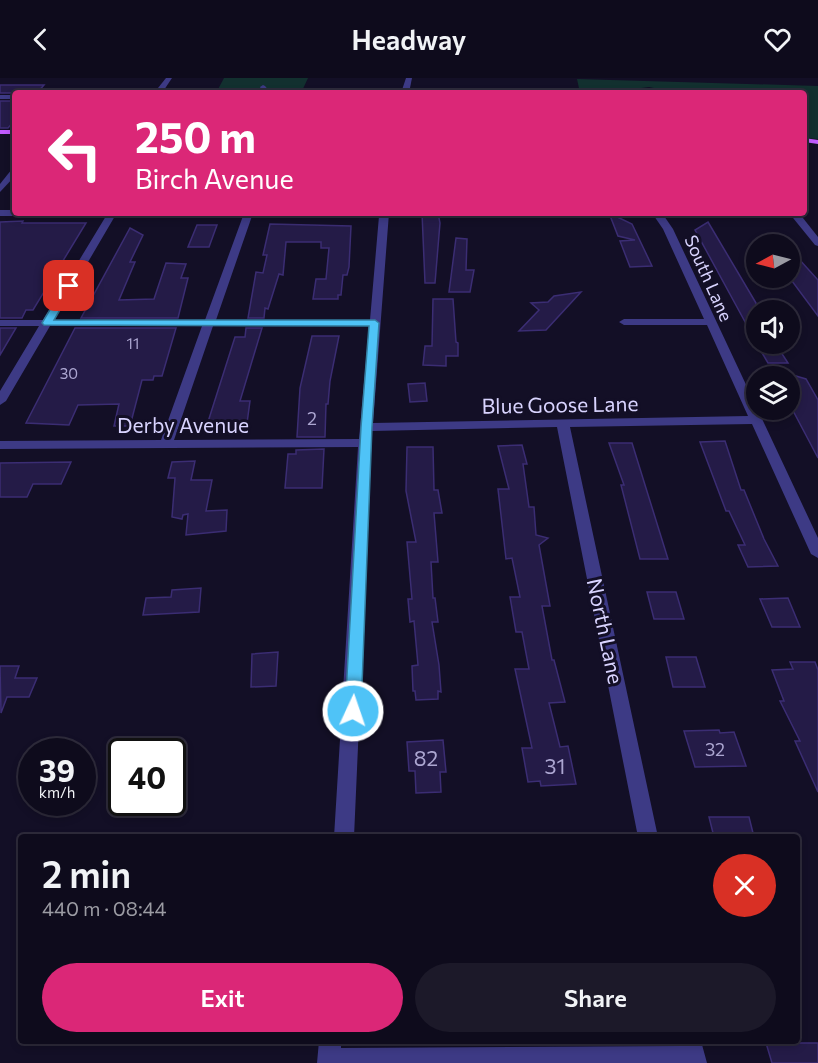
<!DOCTYPE html>
<meta charset="utf-8">
<style>
:root{--surface:#0e0b1c;--page:#1c1929;--text:#f1f3f6;--muted:#9b9ba3;--line:#2e2b3b;--accent:#db2777}
body{margin:0;font-family:Commissioner,sans-serif;background:var(--page);color:var(--text);height:100vh;display:flex;flex-direction:column;font-size:22px;white-space:nowrap}
*{box-sizing:border-box;margin:0}
p{font-size:20px;color:var(--muted)}
.icon{flex:none;width:33px;height:33px;fill:none;stroke:currentColor;stroke-width:2;stroke-linecap:round;stroke-linejoin:round}
.map{position:relative;flex:1;overflow:hidden}
.panel{position:absolute;left:18px;top:756px;width:782px;height:210px;display:flex;flex-direction:column;background:var(--surface);border-radius:6px;box-shadow:0 3px 9px #0003,0 0 0 2px var(--line)}
.panel>*{flex:none}
.top-card{position:absolute;left:12px;top:12px;width:795px;height:126px;border-radius:6px;box-shadow:0 3px 9px #0003,0 0 0 2px var(--line);background:#db2777;color:#fff;overflow:hidden}
.needle{width:39px;rotate:263deg}
.controls{position:absolute;left:746px;top:156px;display:grid;gap:12px}
.controls a{display:grid;place-items:center;width:54px;height:54px;border-radius:50%;background:var(--surface);box-shadow:0 3px 9px #0003,0 0 0 2px var(--line);font-size:30px}
.speed{position:absolute;left:18px;top:660px;display:flex;gap:12px;font-size:30px;font-weight:700;text-align:center}
.speed>*{display:grid;place-content:center;width:78px;height:78px;border-radius:50%;background:var(--surface);box-shadow:0 3px 9px #0003,0 0 0 2px var(--line);line-height:1}
.speed small{font-size:15px;font-weight:400}
.speed .limit{border:3px solid #111;border-radius:9px;background:#fff;color:#111}
.pin{position:absolute;display:grid;place-items:center;width:51px;height:51px;color:#fff;margin:-26px;border-radius:12px;box-shadow:0 3px 9px #0006}
.me{position:absolute;width:66px;margin:-33px;rotate:3deg;stroke-linejoin:round;filter:drop-shadow(0 0 4px #0008)}
.turn{display:flex;align-items:center;gap:21px;height:126px;padding:0 24px;font-size:27px}
.turn .icon{width:78px;height:78px;stroke-width:2.5}
.turn b{display:block;font-size:42px;line-height:51px}
.round{display:grid;place-items:center;flex:none;width:63px;height:63px;border-radius:32px;background:var(--page)}
.headline{display:flex;align-items:center;justify-content:space-between;height:102px;padding:0 24px}
h1{font-size:36px;font-weight:600;line-height:45px}
.action{display:flex;gap:12px;margin-top:auto;padding:12px 24px}
.action a{flex:1;height:69px;border-radius:36px;background:var(--accent);color:#fff;font-size:24px;font-weight:600;line-height:69px;text-align:center}
.action a+a{background:var(--page);color:var(--text)}
header{display:flex;justify-content:space-between;align-items:center;height:78px;padding:0 24px;background:var(--surface);font-size:27px;font-weight:600}
.map>svg:first-child{display:block}
</style>
<header><svg class="icon" aria-label="back" viewBox="0 0 24 24"><path d="M15 5l-7 7 7 7"/></svg>Headway<svg class="icon" aria-label="heart" viewBox="0 0 24 24"><path d="M12 20l-8-8c-3-5 5-10 8-4 3-6 11-1 8 4z"/></svg></header>
<div class="map">
<svg width="818" height="985" viewBox="0 0 818 985">
<rect width="100%" height="100%" fill="#130f26"/>
<g fill="#12302f">
<polygon points="224,0 308,0 301,15 216,15"/>
<polygon points="577,1 818,8 818,61 804,60 804,15 677,15 649,9 605,15 580,15"/>
</g>
<g fill="#241b47" stroke="#3b2d73" stroke-width="1.5">
<polygon points="0,7 44,7 37,15 0,15"/>
<polygon points="0,23 15,23 15,42 8,50 0,50"/>
<polygon points="422,135 438,135 440,145 435,205 425,205"/>
<polygon points="609,135 632,146 652,188 630,189 620,163 635,162 618,158"/>
<polygon points="23,143 22,145 86,145 33,232 26,232 22,240 0,240 0,144"/>
<polygon points="708,144 756,225 756,264 695,152"/>
<polygon points="270,146 351,148 349,189 347,197 343,197 341,217 338,217 338,221 313,221 316,201 326,201 329,170 321,170 321,164 286,164 283,197 279,196 268,231 265,230 264,240 248,240 256,194 263,195 267,177 263,177"/>
<polygon points="197,147 217,147 209,169 188,169"/>
<polygon points="130,150 143,157 130,184 135,184 119,222 154,221 166,185 186,186 181,200 188,200 178,240 81,240"/>
<polygon points="456,160 467,161 466,192 474,192 470,214 449,214"/>
<polygon points="789,170 818,202 818,238 789,199"/>
<polygon points="581,214 546,252 519,253 539,232 531,225 548,224 554,218"/>
<polygon points="433,221 453,221 456,264 458,265 458,278 446,278 446,288 423,287 425,268 432,268"/>
<polygon points="0,250 16,250 0,277"/>
<polygon points="75,250 176,250 162,298 154,298 153,302 142,302 130,348 114,348 119,326 78,327 69,347 26,345"/>
<polygon points="246,250 262,250 240,323 250,323 247,345 207,347 235,259 245,259"/>
<polygon points="312,258 339,258 330,303 328,326 326,326 325,359 297,359 300,310"/>
<polygon points="758,268 777,268 788,285 768,285"/>
<polygon points="789,296 806,301 818,322 818,380 789,325"/>
<polygon points="425,305 427,323 410,324 408,306"/>
<polygon points="725,363 741,412 744,412 764,461 778,488 748,489 738,467 745,467 729,433 726,433 700,364"/>
<polygon points="609,365 632,365 668,481 640,481 621,407 624,407"/>
<polygon points="522,367 527,386 523,386 529,429 534,429 536,457 548,460 539,467 550,528 542,528 552,582 554,582 565,624 549,625 560,669 568,668 576,706 541,708 540,703 528,704 522,670 532,670 515,591 529,591 522,554 516,554 510,519 520,519 512,480 506,481 498,411 509,411 498,368"/>
<polygon points="407,369 433,369 434,412 438,412 442,435 434,435 438,484 431,484 433,520 435,520 438,544 432,544 439,587 441,614 438,613 438,621 416,622 415,613 413,613 412,588 418,587 414,543 410,544 408,521 412,521 407,464 416,464 406,413"/>
<polygon points="324,371 322,410 285,410 288,376 296,376 296,372"/>
<polygon points="195,383 191,402 212,402 206,433 227,432 226,453 186,457 188,436 183,437 182,441 172,439 175,400 168,400 172,384"/>
<polygon points="71,384 61,406 33,406 27,419 0,419 0,385"/>
<polygon points="201,510 199,534 143,537 146,520 171,519 172,512"/>
<polygon points="647,514 676,514 684,541 654,541"/>
<polygon points="788,520 800,549 772,549 760,521"/>
<polygon points="278,574 276,608 251,609 252,576"/>
<polygon points="666,579 696,579 705,609 673,609"/>
<polygon points="790,584 815,584 818,592 818,714 795,663 800,663 780,623 784,623 772,592 793,591"/>
<polygon points="0,588 19,588 15,600 37,600 29,619 7,619 1,635"/>
<polygon points="719,652 720,655 734,654 746,688 695,689 684,653"/>
<polygon points="443,662 446,694 440,694 441,714 416,715 415,693 409,693 407,664"/>
<polygon points="709,739 749,739 754,759 714,759"/>
<polygon points="766,965 818,965 818,985 772,985"/>
</g>
<g fill="none" stroke-linecap="round" stroke-linejoin="round">
<g fill="#3d3a85" fill-rule="evenodd">
<polygon points="166,0 172,0 162,15 154,15"/>
<polygon points="406,0 412,0 409,15 401,15"/>
<polygon points="263,7 265,8 271,15 263,15 260,9"/>
<rect x="0" y="17" width="15" height="4"/>
<polygon points="12,91 15,91 15,98 0,114 0,106"/>
<path d="M 0,132 L 15,132 L 15,135 L 389,135 L 373,345 L 748,338 L 707,247 L 624,247 L 619,244 L 624,241 L 704,241 L 663,151 L 652,135 L 662,135 L 673,151 L 818,460 L 818,480 L 811,476 L 752,346 L 570,349 L 658,759 L 638,759 L 557,349 L 372,353 L 354,759 L 334,759 L 358,369 L 0,371 L 0,363 L 161,362 L 202,248 L 50,248 L 6,323 L 0,327 L 0,313 L 39,248 L 0,248 L 0,242 L 43,242 L 106,138 L 0,138 ZM 115,138 L 243,138 L 205,242 L 54,242 ZM 252,138 L 379,138 L 370,242 L 216,242 ZM 213,248 L 369,248 L 359,361 L 174,362 Z"/>
<polygon points="789,135 799,135 818,159 818,168 815,167"/>
<polygon points="319,963 341,963 341,970 680,968 679,963 701,963 707,985 317,985"/>
</g>
<g fill="#c25bff" fill-rule="evenodd">
<rect x="0" y="52" width="15" height="4"/>
<polygon points="804,60 818,62 818,66 804,64"/>
</g>
</g>
<polygon fill="#4fc3f7" stroke="#337fa1" stroke-width="1.5" points="69,206 74,208 54,242 375,242 379,245 372,349 361,633 358,637 347,637 345,633 361,349 369,248 44,247 42,245 64,208"/>
<g text-anchor="middle" dominant-baseline="central" stroke-width="6" stroke-linejoin="round" paint-order="stroke">
<g font-size="15" fill="#aca6d1">
<text x="133" y="265">11</text>
<text x="69" y="295">30</text>
</g>
<g font-size="18" fill="#d9d4ff" stroke="#130f26">
<text transform="translate(709 200) rotate(66)">South Lane</text>
</g>
<g font-size="18" fill="#aca6d1">
<text x="312" y="340">2</text>
<text x="715" y="671">32</text>
</g>
<g font-size="21" fill="#d9d4ff" stroke="#130f26">
<text transform="translate(560 326) rotate(-1)">Blue Goose Lane</text>
<text x="183" y="346">Derby Avenue</text>
<text transform="translate(606 553) rotate(78)">North Lane</text>
</g>
<g font-size="21" fill="#aca6d1">
<text x="426" y="679">82</text>
<text x="555" y="687">31</text>
</g>
</g>
</svg>
<div class="controls">
<a><svg class="needle" viewBox="-14 -14 28 28"><path d="M0-13l5 13h-10z" fill="#e53935"/><path d="M0 13l5-13h-10z" fill="#9b9ba3"/></svg></a>
<a><svg class="icon" aria-label="sound" viewBox="0 0 24 24"><path d="M4 9h4l5-4v14l-5-4H4zM17 9q2 3 0 6"/></svg></a>
<a><svg class="icon" aria-label="layers" viewBox="0 0 24 24"><path d="M12 4l9 5-9 5-9-5zM3 14l9 5 9-5"/></svg></a>
</div>
<div class="speed"><div>39<small>km/h</small></div><div class="limit">40</div></div>
<div class="pin" style="left:69px;top:208px;background:#d93025"><svg class="icon" aria-label="arrive" viewBox="0 0 24 24"><path d="M6 21V4h12l-3 4 3 4H6"/></svg></div>
<svg class="me" style="left:353px;top:633px" viewBox="-20 -20 40 40"><circle r="17" fill="#4fc3f7" stroke="#fff" stroke-width="3"/><path d="M0-11L8 9 0 5-8 9z" fill="#fff"/></svg>
<div class="top-card">
<div class="turn"><svg class="icon" aria-label="left" viewBox="0 0 24 24"><path d="M17 20v-9H6M10 6l-5 5 5 5"/></svg><div><b>250 m</b>Birch Avenue</div></div>
</div>
<section class="panel">
<div class="headline"><div><h1>2 min</h1><p>440 m · 08:44</p></div><a class="round" style="background:#d93025;color:#fff"><svg class="icon" aria-label="close" viewBox="0 0 24 24"><path d="M6 6l12 12M18 6L6 18"/></svg></a></div>
<div class="action"><a>Exit</a><a>Share</a></div>
</section>
</div>
